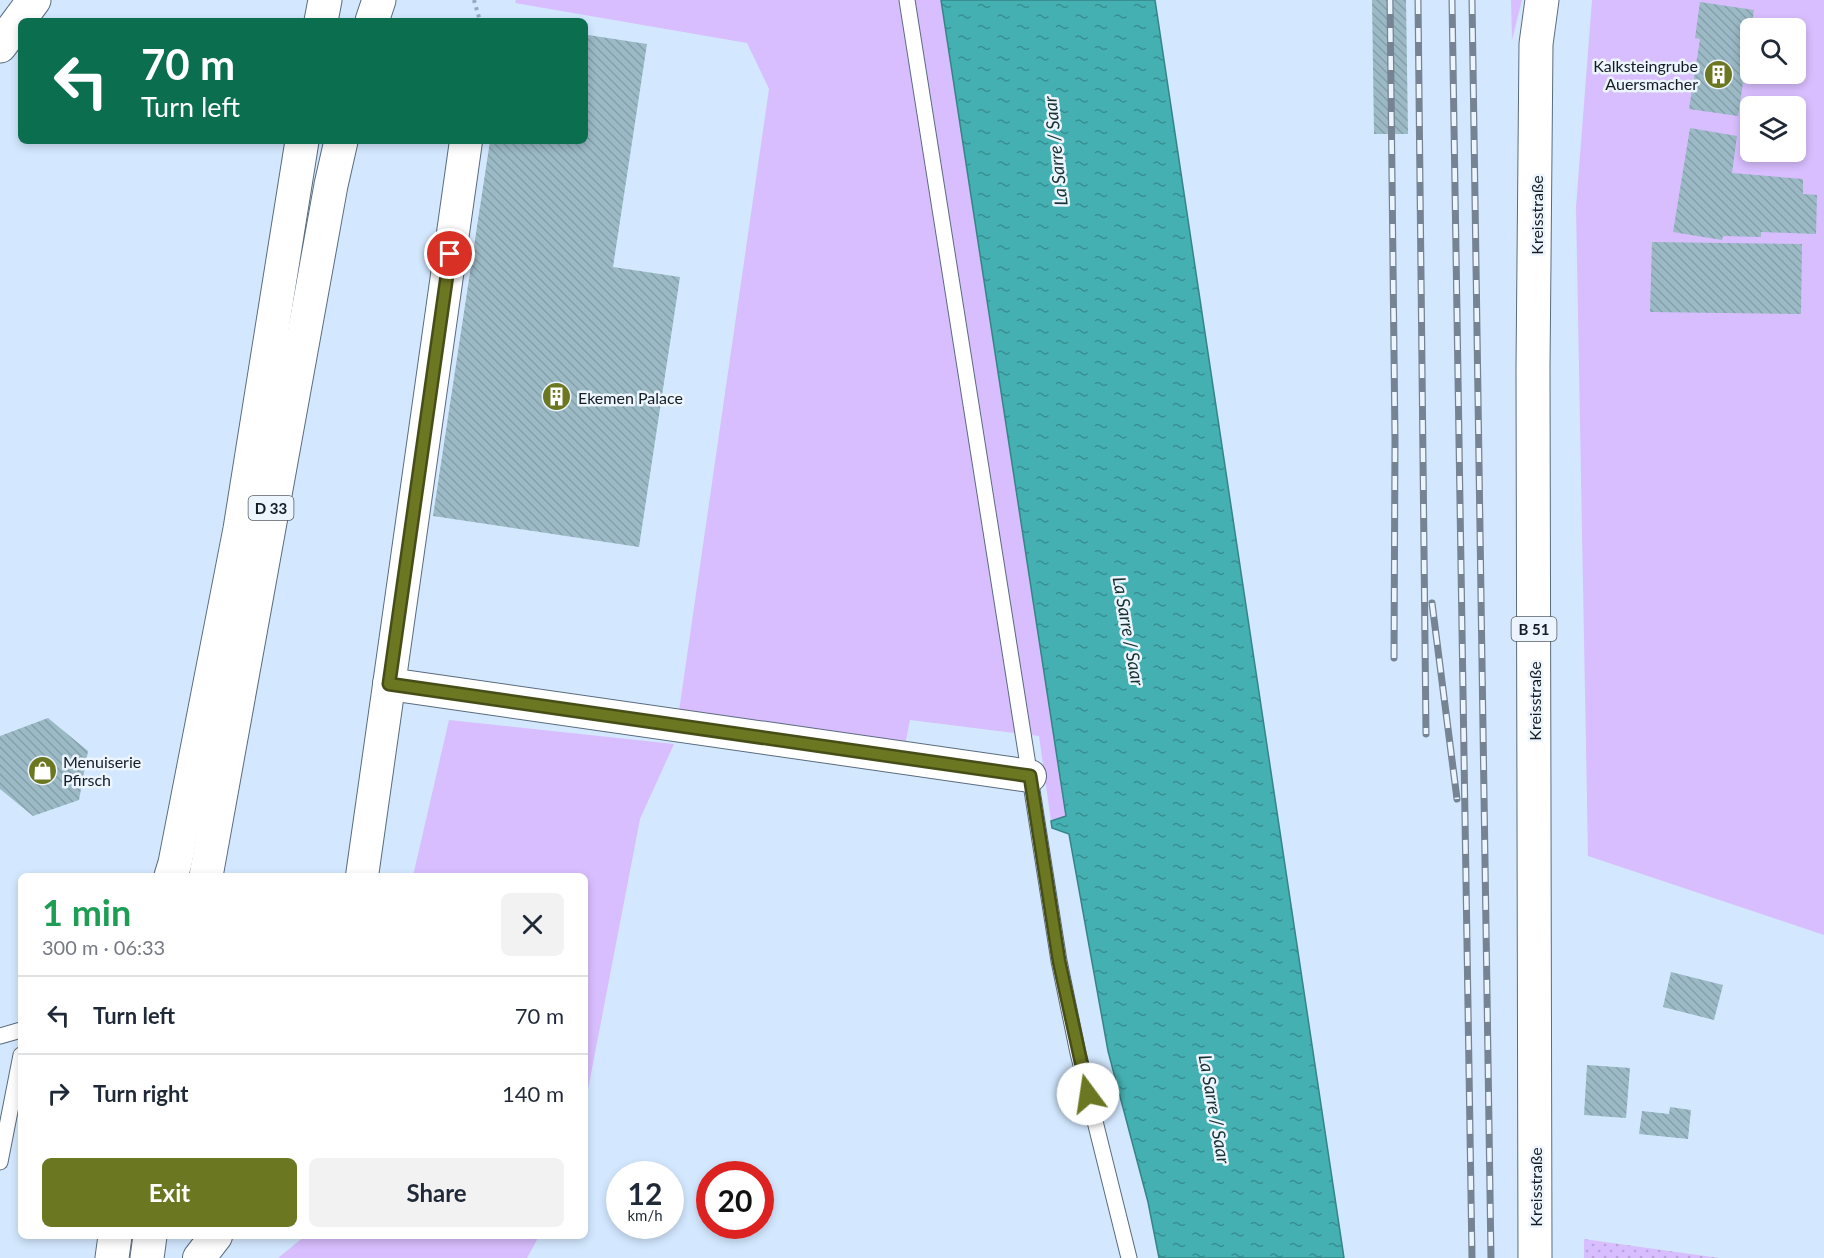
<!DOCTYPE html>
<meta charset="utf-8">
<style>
:root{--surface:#fff;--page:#f2f2f3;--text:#1f2937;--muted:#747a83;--line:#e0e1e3;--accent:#6c7722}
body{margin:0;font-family:Lato,sans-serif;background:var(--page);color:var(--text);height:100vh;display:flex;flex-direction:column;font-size:22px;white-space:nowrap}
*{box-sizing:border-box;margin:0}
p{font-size:20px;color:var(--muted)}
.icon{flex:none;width:33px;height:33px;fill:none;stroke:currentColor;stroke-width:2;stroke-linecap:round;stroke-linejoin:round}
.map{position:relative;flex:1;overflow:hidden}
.side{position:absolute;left:18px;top:873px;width:570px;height:366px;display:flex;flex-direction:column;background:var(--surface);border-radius:9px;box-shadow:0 3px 9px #0003}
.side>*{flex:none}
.banner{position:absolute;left:18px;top:18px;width:570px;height:126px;border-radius:9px;box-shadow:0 3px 9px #0003;background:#0b6e4f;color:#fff;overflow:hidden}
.controls{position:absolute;left:1740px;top:18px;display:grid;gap:12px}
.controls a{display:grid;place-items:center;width:66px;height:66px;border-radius:9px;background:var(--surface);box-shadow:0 3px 9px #0003;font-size:30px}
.speed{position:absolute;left:606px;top:1161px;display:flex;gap:12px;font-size:30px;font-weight:700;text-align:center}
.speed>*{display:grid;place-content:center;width:78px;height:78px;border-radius:50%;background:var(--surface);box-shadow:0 3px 9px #0003;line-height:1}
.speed small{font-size:15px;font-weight:400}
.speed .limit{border:9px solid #d22;background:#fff;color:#111}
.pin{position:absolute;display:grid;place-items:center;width:51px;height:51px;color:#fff;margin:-26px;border:3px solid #fff;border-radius:50%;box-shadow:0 2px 6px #0007}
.me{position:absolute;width:66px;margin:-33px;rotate:346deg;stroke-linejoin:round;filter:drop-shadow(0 0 4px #0008)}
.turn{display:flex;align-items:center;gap:21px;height:126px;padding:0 24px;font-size:27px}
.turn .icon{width:78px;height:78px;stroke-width:2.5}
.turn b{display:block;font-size:42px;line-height:51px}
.round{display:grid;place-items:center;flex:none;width:63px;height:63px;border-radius:9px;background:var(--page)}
.headline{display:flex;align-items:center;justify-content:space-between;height:102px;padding:0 24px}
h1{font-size:36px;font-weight:700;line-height:45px;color:#1e9e55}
.action{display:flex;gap:12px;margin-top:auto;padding:12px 24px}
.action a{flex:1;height:69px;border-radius:9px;background:var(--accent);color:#fff;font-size:24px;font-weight:700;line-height:69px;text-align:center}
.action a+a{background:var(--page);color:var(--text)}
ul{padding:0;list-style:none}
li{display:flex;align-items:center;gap:18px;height:78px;padding:0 24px;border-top:2px solid var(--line)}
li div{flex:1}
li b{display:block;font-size:22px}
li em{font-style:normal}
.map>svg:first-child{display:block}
</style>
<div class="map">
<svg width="1824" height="1258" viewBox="0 0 1824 1258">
<defs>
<pattern id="park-dots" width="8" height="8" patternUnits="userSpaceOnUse" patternTransform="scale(1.5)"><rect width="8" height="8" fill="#d8befe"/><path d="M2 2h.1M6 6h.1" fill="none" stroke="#b8a3da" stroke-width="1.8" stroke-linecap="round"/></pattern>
<pattern id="water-ripples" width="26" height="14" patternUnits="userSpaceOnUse" patternTransform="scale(1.5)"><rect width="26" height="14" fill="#44b0b2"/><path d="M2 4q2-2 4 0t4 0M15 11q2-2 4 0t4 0" fill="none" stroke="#388e91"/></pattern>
<pattern id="building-back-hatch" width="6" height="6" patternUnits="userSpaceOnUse" patternTransform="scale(1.5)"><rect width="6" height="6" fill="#9bbac6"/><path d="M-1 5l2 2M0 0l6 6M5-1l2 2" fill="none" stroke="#859faa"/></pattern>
</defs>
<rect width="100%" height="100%" fill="#d3e8ff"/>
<g fill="#d8befe" fill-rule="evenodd">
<polygon points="516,0 941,0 1066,816 1051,821 1039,736 910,720 905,745 679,711 769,89 747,43 515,3"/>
<polygon points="1511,0 1522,0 1512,40"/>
<path d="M 1592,0 L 1824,0 L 1824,935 L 1588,856 L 1576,207 ZM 1750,28 L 1796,28 L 1796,74 L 1750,74 ZM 1750,106 L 1796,106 L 1796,152 L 1750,152 Z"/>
<polygon points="449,720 674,744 640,819 585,1105 585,876 413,876"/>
<polygon points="305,1236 539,1236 527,1258 278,1258"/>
</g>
<polygon fill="url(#park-dots)" points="1584,1239 1719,1258 1584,1258"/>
<polygon fill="url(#water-ripples)" stroke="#368487" stroke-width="1.5" points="941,0 1155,0 1344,1258 1159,1258 1148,1202 1108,1051 1069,834 1052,828 1051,821 1066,816"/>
<g fill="url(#building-back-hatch)">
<polygon points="1372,0 1406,0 1408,134 1374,134"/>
<polygon points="1700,2 1754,10 1738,116 1689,109 1700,39 1695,38"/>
<polygon points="588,35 647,44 613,267 680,277 639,547 433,516 490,141 585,141 585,57"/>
<polygon points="1690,128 1737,136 1732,173 1803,179 1803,194 1817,195 1816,234 1761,232 1761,237 1723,236 1722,240 1673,232"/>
<polygon points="1652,242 1802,244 1801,314 1650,312"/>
<polygon points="48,718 88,751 79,800 33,816 0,789 0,736"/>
<polygon points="1671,972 1723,985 1714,1020 1663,1007"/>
<polygon points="1587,1065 1630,1068 1626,1118 1584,1115"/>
<polygon points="1670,1107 1691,1110 1688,1139 1639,1134 1642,1111 1669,1114"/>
</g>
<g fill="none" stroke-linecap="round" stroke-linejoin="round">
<defs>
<g id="lane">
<polyline points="907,0 1059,961 1078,1053 1129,1258"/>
<polyline points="0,1036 21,1030"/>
<polyline points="0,1162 21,1055"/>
</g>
<g id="street">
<polyline points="389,684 1030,776"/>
<polyline points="362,876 466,141"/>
<polyline points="199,1258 216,1236"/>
</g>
<g id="primary">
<polyline points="321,21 325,0"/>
<polyline points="372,21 379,0"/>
<polyline points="171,876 175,863 240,529 302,141"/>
<polyline points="206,876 331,185 341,141"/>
<polyline points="112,1258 115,1236"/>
<polyline points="147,1258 150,1236"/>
<polyline points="1535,1258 1533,368 1536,44 1542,0"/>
</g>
<polyline id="highway" points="0,46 34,0"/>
</defs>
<use href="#lane" stroke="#596b7e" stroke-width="17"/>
<use href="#street" stroke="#596b7e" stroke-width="34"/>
<use href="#primary" stroke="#596b7e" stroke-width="35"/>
<use href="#highway" stroke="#596b7e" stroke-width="35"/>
<polyline stroke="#97a8ba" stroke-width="4" stroke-dasharray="3 4.5" stroke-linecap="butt" points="474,0 480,21"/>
<use href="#lane" stroke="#fff" stroke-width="15"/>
<use href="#street" stroke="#fff" stroke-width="32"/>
<use href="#primary" stroke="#fff" stroke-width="33"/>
<use href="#highway" stroke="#fff" stroke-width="33"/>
<defs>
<g id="rail">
<polyline points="1390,0 1395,440 1394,658"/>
<polyline points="1418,0 1426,734"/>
<polyline points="1452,0 1472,1258"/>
<polyline points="1472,0 1491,1258"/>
<polyline points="1432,603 1457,799"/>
</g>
</defs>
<use href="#rail" stroke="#758393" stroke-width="7"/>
<use href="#rail" stroke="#ecf4fd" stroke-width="4.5" stroke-dasharray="14" stroke-linecap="butt"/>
</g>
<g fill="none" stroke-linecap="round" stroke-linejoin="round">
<defs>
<polyline id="route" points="450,254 389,684 1030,776 1059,961 1088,1094"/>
</defs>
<use href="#route" stroke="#464d16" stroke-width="15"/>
<use href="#route" stroke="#6c7722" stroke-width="10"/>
</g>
<defs>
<symbol id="building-disc" viewBox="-11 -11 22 22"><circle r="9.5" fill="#6c7722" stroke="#ecf4fd"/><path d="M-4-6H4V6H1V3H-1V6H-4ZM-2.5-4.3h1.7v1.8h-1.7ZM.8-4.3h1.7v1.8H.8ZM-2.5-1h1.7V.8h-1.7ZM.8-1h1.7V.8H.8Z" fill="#fff"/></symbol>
<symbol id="shop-disc" viewBox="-11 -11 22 22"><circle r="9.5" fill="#6c7722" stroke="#ecf4fd"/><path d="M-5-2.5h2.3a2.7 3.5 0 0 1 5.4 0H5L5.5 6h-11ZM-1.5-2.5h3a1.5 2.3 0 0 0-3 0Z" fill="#fff"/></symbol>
</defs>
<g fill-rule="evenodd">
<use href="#building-disc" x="1702" y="58" width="33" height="33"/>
<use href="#building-disc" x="540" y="380" width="33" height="33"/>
<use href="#shop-disc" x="26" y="754" width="33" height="33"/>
</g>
<g text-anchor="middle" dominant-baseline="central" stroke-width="5" stroke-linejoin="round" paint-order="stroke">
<g fill="#ecf4fd" stroke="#565d65" stroke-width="1.5">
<rect x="248.5" y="496" width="45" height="24" rx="4.5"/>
<rect x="1511.5" y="617" width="45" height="24" rx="4.5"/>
</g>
<g font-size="15" font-weight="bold" fill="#151c24">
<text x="271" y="508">D 33</text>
<text x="1534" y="629">B 51</text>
</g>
<g font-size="16" fill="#151c24" stroke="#ecf4fd" text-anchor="start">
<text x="1698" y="65" text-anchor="end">Kalksteingrube<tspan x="1698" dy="18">Auersmacher</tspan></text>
<text x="578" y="397">Ekemen Palace</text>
<text x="63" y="761">Menuiserie<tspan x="63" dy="18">Pfirsch</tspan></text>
</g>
<g font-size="16" fill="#151c24" stroke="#ecf4fd">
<text transform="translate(1536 215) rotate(-90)">Kreisstraße</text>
<text transform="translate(1534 701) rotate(-90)">Kreisstraße</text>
<text transform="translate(1535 1187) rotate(-90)">Kreisstraße</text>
</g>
<g font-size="18" font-style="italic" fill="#183131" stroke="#ecf4fd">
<text transform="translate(1055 151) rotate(-96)">La Sarre / Saar</text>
<text transform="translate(1129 631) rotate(80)">La Sarre / Saar</text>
<text transform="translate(1215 1109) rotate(80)">La Sarre / Saar</text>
</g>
</g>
</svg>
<div class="controls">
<a><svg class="icon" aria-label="search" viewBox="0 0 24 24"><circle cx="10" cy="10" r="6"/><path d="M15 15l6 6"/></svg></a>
<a><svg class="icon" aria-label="layers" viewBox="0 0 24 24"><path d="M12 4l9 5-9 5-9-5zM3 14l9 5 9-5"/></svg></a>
</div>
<div class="speed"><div>12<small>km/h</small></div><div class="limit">20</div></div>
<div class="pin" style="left:450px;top:254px;background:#d93025"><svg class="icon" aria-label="arrive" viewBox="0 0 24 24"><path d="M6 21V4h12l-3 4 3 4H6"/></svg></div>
<svg class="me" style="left:1088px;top:1094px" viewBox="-20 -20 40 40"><circle r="19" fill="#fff"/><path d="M0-13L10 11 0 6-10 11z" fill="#6c7722"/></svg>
<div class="banner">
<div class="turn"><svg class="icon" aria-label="left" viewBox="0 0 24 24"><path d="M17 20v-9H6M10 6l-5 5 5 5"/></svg><div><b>70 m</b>Turn left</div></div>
</div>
<section class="side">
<div class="headline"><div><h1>1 min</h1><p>300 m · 06:33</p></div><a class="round"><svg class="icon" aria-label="close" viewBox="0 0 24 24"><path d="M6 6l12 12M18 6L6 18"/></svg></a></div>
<ul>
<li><svg class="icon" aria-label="left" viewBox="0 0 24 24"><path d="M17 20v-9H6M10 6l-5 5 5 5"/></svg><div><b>Turn left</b></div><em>70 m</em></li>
<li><svg class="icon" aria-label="right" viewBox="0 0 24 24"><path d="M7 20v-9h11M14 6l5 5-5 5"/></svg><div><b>Turn right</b></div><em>140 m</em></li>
</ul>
<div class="action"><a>Exit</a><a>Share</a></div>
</section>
</div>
